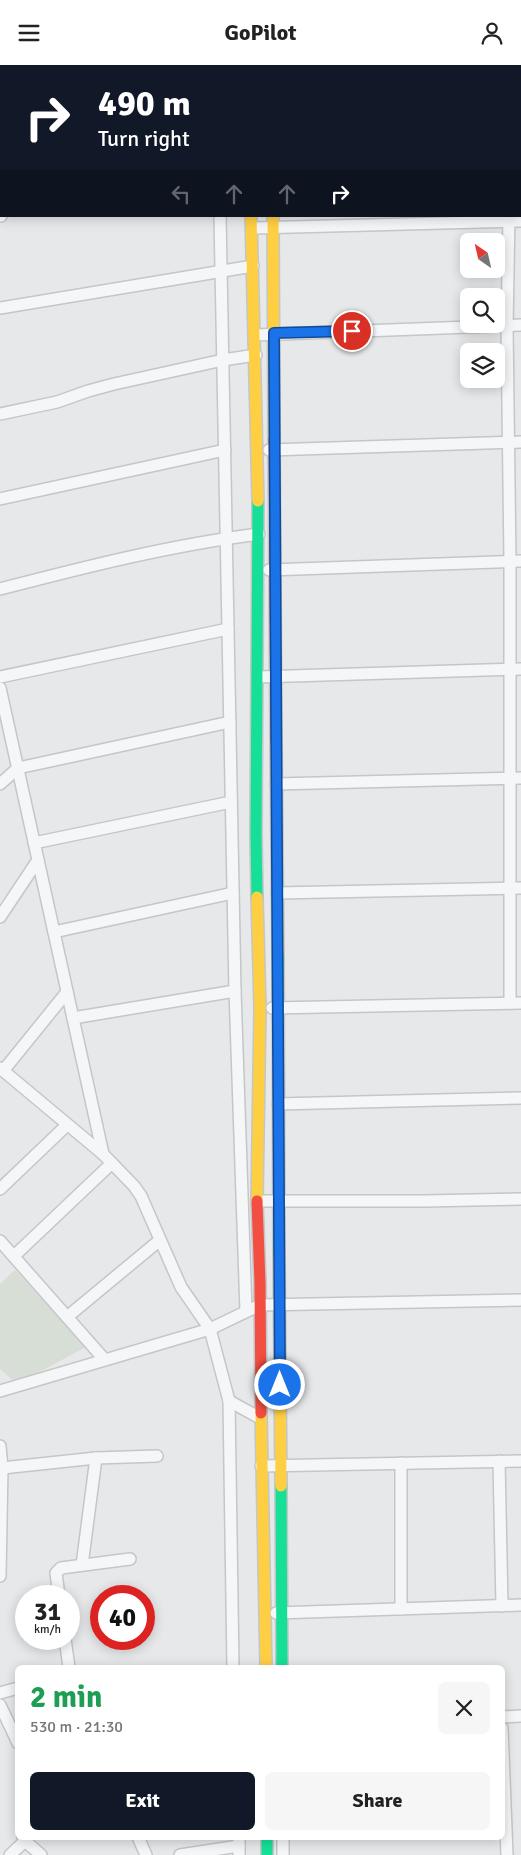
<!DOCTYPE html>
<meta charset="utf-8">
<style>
:root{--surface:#fff;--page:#f6f6f6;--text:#222;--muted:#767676;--accent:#111827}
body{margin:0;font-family:Signika,sans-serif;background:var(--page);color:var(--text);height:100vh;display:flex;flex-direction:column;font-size:19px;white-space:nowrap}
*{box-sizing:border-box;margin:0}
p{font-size:16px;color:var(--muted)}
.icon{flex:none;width:28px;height:28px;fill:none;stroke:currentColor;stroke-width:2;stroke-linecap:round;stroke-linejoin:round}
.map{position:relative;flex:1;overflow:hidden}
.panel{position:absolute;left:15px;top:1600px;width:490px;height:175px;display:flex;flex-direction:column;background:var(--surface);border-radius:8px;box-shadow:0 2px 12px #0003}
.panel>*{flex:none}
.guide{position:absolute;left:0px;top:0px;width:521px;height:152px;box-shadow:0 2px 12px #0003;background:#111827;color:#fff;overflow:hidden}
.needle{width:32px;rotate:326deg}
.tools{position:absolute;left:460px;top:168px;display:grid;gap:10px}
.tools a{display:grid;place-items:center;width:45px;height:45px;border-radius:8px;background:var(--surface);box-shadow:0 2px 12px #0003;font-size:25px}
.speed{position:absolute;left:15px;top:1520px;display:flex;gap:10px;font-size:25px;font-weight:700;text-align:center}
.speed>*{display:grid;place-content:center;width:65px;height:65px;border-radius:50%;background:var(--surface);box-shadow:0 2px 12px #0003;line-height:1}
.speed small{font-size:12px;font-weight:400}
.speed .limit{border:8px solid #d22;background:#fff;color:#111}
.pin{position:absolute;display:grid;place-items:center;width:42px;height:42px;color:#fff;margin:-21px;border:2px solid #fff;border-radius:50%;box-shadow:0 1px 5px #0007}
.me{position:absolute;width:55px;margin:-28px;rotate:0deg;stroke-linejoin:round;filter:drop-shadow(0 0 4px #0008)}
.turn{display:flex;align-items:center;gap:18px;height:105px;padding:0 15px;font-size:22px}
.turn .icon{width:65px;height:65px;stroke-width:2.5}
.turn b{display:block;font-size:35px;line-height:42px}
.lanes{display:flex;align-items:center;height:48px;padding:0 15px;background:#0003;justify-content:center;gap:25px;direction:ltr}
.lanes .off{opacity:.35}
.round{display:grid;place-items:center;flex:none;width:52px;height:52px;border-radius:8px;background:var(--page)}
.headline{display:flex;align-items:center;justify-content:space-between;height:85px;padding:0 15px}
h1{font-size:30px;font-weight:800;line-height:38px;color:#1e9e55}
.button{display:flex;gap:10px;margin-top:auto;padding:10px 15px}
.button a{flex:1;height:58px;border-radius:8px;background:var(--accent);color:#fff;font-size:20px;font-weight:800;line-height:58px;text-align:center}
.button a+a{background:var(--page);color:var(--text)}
header{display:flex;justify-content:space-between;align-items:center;height:65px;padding:0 15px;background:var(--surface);font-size:22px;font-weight:800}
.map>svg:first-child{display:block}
</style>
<header><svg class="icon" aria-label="menu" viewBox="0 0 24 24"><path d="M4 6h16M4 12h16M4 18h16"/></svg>GoPilot<svg class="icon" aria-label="person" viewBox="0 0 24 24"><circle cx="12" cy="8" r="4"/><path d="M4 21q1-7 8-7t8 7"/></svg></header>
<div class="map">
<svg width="521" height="1790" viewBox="0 0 521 1790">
<rect width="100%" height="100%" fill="#e6e8ea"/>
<polygon fill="#d6ded6" points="15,1205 86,1282 17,1319 0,1304 0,1219"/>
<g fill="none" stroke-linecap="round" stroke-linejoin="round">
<defs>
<g id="street">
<polyline points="218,0 218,1"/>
<polyline points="501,0 501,1"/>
<polyline points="274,1 274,0"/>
<polyline points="520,46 521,46"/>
<polyline points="0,62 1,62"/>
<polyline points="0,151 1,151"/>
<polyline points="220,151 235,926 246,1246"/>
<polyline points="509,151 507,261 510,496 510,938"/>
<polyline points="252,163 521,156"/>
<polyline points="0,243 253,201"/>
<polyline points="255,270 521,260"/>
<polyline points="0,349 57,337 88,326 114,319 223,295 256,290"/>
<polyline points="269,385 521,377"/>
<polyline points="0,434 225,385"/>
<polyline points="269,505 521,496"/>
<path d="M 0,524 C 85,502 171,480 259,469"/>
<polyline points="0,612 228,564"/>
<polyline points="258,612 521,604"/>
<polyline points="0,623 103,1089"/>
<polyline points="0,719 18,703 230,657"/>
<polyline points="276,719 521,713"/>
<polyline points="34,778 231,737"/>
<polyline points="277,828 521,823"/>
<polyline points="0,852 38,795"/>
<polyline points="54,867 233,828"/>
<polyline points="272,943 521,938"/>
<polyline points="73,953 235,926"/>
<polyline points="0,1003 103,1089 134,1121 141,1131 181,1222 210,1264 229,1336 233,1602"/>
<polyline points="3,1006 67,927"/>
<polyline points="278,1039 521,1033"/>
<polyline points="0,1124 67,1060"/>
<polyline points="257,1136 424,1136 521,1134"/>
<polyline points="0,1176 104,1294"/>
<polyline points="14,1191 112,1098"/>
<polyline points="67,1252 160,1175"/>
<polyline points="0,1326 210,1264 260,1240 521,1235"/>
<polyline points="229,1336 260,1353"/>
<polyline points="0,1381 2,1403 0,1511"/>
<polyline points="499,1396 502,1541"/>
<polyline points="401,1398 401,1544"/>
<polyline points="261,1401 521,1396"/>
<polyline points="2,1403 96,1393 157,1391"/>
<polyline points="82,1500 96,1393"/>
<polyline points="59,1531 56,1508 61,1503 130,1494"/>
<polyline points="276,1548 521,1540"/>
<polyline points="65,1574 69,1602"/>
<polyline points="0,1628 18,1623"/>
<polyline points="0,1640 18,1678"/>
<polyline points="502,1652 521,1651"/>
<polyline points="502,1663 507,1790"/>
<polyline points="23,1772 25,1776 41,1790"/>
<polyline points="138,1772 146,1790"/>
<polyline points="239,1772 239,1790"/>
<polyline points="283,1772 283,1790"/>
<polyline points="10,1790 25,1776"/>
<polyline points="180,1790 239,1781"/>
</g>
<g id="fast">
<polyline points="257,832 256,769 258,436"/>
<polyline points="278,888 279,1190"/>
<polyline points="281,1421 282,1602"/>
<polyline points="267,1772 267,1790"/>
</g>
<g id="slow">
<polyline points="250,0 250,1"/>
<polyline points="251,151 258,436"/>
<polyline points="273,151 274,374"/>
<polyline points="276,677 278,888"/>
<polyline points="257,1136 260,943 257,832"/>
<polyline points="279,1190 281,1421"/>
<polyline points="261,1348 266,1602"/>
</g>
<g id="jam">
<polyline points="274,374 276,677"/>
<polyline points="257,1136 260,1218 261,1348"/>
</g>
</defs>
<use href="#street" stroke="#c4c6c8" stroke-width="14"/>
<use href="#fast" stroke="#c4c6c8" stroke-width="14"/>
<use href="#slow" stroke="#c4c6c8" stroke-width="14"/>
<use href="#jam" stroke="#c4c6c8" stroke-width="14"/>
<use href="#street" stroke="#f5f6f7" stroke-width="11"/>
<use href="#fast" stroke="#16e098" stroke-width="11"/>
<use href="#slow" stroke="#ffcf43" stroke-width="11"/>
<use href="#jam" stroke="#f24e42" stroke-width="11"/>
</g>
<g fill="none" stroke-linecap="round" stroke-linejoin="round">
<defs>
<polyline id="route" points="280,1320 274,268 352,266"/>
</defs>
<use href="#route" stroke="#114b97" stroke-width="12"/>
<use href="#route" stroke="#1a73e8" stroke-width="9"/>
</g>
</svg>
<div class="tools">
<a><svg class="needle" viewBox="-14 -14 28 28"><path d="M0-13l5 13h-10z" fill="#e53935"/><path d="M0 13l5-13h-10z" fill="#767676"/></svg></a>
<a><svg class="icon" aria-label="search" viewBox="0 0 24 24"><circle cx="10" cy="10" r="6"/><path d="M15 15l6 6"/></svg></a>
<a><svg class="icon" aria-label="layers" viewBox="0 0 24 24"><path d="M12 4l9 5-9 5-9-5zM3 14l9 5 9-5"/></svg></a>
</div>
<div class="speed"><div>31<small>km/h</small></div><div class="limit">40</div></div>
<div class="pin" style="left:352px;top:266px;background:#d93025"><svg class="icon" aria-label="arrive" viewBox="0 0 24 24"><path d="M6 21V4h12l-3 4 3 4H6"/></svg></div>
<svg class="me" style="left:280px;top:1320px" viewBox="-20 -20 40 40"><circle r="17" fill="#1a73e8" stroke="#fff" stroke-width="3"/><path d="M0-11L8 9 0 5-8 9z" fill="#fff"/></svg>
<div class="guide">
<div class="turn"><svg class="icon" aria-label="right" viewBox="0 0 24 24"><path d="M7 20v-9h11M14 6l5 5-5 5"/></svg><div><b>490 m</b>Turn right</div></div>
<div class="lanes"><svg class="icon off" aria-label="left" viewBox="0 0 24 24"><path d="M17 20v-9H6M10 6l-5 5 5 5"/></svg><svg class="icon off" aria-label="ahead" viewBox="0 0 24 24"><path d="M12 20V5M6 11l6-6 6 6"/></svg><svg class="icon off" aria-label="ahead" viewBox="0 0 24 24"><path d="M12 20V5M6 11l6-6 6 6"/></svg><svg class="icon" aria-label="right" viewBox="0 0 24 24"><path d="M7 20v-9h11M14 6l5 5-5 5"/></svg></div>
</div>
<section class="panel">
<div class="headline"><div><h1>2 min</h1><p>530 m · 21:30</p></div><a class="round"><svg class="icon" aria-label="close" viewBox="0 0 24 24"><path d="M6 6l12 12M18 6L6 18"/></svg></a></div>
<div class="button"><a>Exit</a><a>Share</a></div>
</section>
</div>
